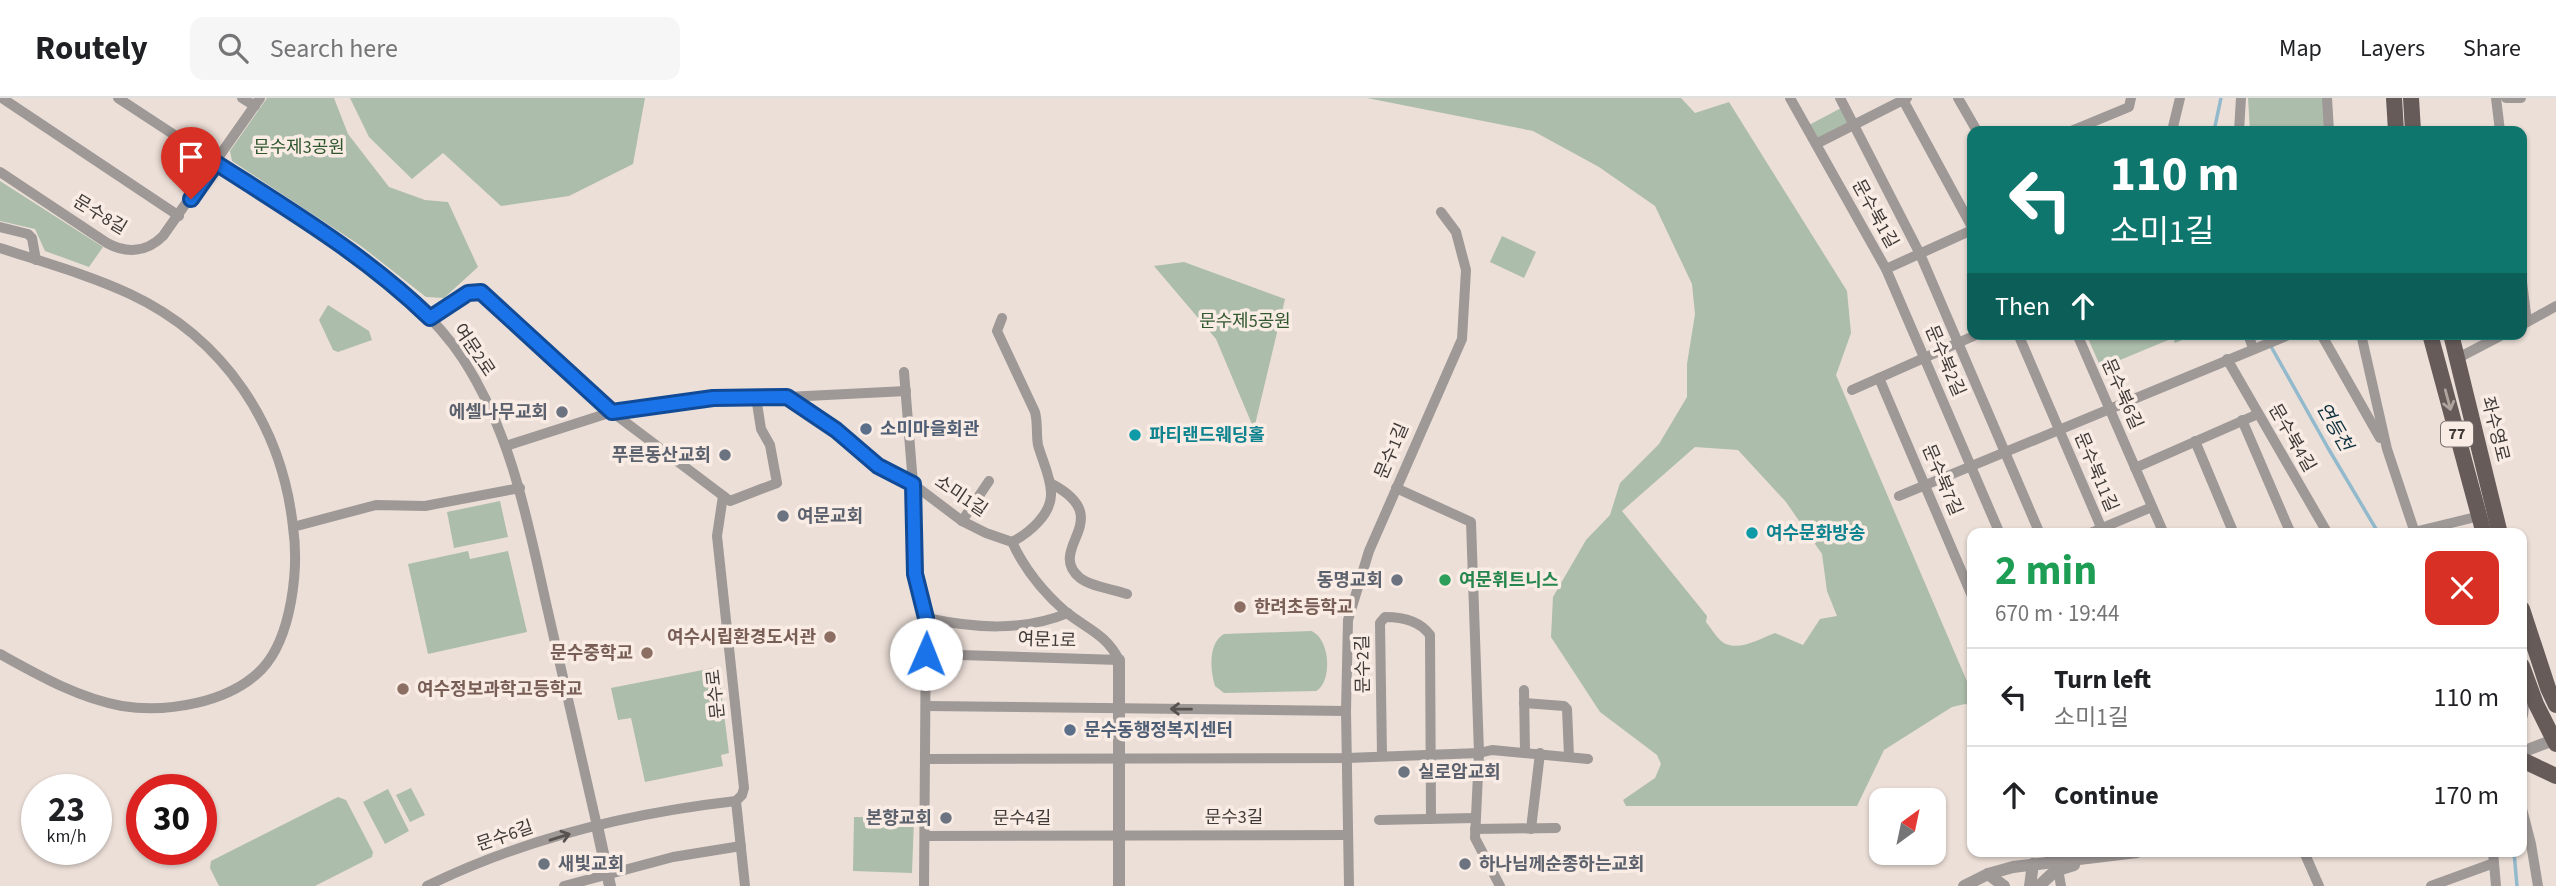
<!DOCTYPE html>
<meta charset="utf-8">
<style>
:root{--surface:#fff;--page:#f6f6f6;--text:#202124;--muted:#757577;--line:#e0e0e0}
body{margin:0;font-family:"Source Sans 3","Noto Sans KR",sans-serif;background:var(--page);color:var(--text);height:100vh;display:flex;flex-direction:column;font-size:26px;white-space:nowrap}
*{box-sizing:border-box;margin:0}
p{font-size:23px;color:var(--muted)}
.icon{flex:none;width:38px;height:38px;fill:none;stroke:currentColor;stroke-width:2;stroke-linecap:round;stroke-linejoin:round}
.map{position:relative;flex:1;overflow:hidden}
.drawer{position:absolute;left:1967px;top:430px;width:560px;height:329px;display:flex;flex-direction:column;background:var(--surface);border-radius:14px;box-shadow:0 2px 5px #0004}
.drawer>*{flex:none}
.hud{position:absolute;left:1967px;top:28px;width:560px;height:214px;border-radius:14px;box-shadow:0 2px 5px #0004;background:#0f766e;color:#fff;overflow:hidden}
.needle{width:46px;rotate:33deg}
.controls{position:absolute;left:1869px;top:690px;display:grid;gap:14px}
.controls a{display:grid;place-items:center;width:77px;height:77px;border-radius:14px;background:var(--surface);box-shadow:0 2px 5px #0004;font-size:35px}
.speed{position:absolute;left:21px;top:676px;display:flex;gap:14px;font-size:35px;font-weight:700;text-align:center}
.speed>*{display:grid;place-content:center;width:91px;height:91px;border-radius:50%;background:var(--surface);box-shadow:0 2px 5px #0004;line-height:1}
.speed small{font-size:18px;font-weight:400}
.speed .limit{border:10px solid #d22;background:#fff;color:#111}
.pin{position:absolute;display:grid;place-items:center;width:60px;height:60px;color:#fff;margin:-72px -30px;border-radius:50% 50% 50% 0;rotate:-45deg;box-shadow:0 0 7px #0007}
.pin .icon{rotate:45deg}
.me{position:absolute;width:77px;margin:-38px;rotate:1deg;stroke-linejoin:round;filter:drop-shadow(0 0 5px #0008)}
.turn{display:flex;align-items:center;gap:24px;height:147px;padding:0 28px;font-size:32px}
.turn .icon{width:91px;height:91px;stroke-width:2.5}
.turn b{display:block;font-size:49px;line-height:60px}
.then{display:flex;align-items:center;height:66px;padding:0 28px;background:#0003;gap:14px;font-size:26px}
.round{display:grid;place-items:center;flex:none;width:74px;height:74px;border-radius:14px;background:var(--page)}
.head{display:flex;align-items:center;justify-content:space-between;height:119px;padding:0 28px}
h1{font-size:42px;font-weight:700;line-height:52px;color:#1e9e55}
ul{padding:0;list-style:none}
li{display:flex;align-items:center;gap:21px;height:98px;padding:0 28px;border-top:2px solid var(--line)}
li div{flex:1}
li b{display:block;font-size:26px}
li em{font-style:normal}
header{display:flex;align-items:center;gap:42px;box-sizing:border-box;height:98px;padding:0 35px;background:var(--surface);border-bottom:2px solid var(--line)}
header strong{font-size:33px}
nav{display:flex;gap:38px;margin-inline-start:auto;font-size:24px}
.search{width:490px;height:63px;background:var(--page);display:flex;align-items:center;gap:18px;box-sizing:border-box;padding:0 24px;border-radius:14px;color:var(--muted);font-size:26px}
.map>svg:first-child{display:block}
</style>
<header>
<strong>Routely</strong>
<div class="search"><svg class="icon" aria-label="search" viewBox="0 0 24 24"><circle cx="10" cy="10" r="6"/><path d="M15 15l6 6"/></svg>Search here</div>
<nav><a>Map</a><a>Layers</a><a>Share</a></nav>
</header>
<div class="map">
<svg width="2556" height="788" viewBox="0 0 2556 788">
<rect width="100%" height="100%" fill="#ecdfd8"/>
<g fill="#acbdab" fill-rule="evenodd">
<polygon points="267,0 334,0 348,36 389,89 425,102 448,104 478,169 444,200 426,199 361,148 232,63 230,53"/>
<polygon points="350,0 645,0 633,66 569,98 501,108 443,55 412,81 369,39"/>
<path d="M 1367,0 L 1681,0 L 1695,15 L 1729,4 L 1847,193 L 1851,235 L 1836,277 L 1972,595 L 1972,608 L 1965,606 L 1952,609 L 1884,652 L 1857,708 L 1626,708 L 1623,702 L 1655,680 L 1661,666 L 1657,657 L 1600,614 L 1551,539 L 1553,499 L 1586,442 L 1610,417 L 1620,385 L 1659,346 L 1687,299 L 1687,266 L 1695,216 L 1692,186 L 1655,108 L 1599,69 L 1533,33 ZM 1695,349 L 1738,352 L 1786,404 L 1822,456 L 1827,493 L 1837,518 L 1820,521 L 1803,547 L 1775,535 C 1759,541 1735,556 1720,542 C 1715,537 1711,530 1706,524 L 1707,518 L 1622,413 Z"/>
<polygon points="2248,0 2323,0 2326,33 2250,33"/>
<polygon points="1843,9 1848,27 1820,41 1815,38 1809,27"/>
<polygon points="0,83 103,149 89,169 45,153 35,131 0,123"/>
<polygon points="1502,138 1536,154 1524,180 1490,164"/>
<polygon points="1184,164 1285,201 1254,331 1216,241 1154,168"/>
<polygon points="328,207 369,233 372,242 338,254 333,252 319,222"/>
<polygon points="2086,236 2196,236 2175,245 2173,240 2101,270"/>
<polygon points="500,403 508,439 454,450 447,414"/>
<polygon points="468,453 470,461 508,453 527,534 428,556 408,466"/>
<path d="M 1311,533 C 1330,540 1333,583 1316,593 L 1224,595 L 1215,588 C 1210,572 1208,545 1224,536 Z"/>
<polygon points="718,569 729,655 721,657 723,668 645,684 631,620 618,622 611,590"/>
<polygon points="411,690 425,717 410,724 396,697"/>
<polygon points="388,691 409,733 385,746 363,704"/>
<polygon points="338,699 346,702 373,754 372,759 315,788 219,788 210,770 211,763"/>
<polygon points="854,719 914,720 912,775 853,773"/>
</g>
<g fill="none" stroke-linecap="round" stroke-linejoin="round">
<g stroke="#92bacc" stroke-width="3.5">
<polyline points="2214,33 2221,0"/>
<polyline points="2264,236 2328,350 2379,436"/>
<polyline points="2514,754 2517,788"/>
</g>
<g stroke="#9e9896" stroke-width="10">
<polyline points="2,0 179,118"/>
<path d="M 118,0 L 353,154 C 393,185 435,218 463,261 C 511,335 527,420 546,505 C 563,579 580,653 597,728"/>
<polyline points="242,0 255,8"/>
<polyline points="1790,0 1886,171 2000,436"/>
<polyline points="1840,0 1920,156 2040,436"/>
<polyline points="1902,0 1972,129"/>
<polyline points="1958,0 1977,33"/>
<polyline points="2327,0 2329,33"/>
<polyline points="2496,0 2500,33"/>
<polyline points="2506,0 2521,0"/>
<polyline points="2071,33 2129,9 2131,0"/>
<polyline points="2172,33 2180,0"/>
<polyline points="2239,33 2241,0"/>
<polyline points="1816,46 1907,0"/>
<path d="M 0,74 L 107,145 C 127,156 147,154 163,138 L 260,0"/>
<polyline points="0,129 28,136 32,140 36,162"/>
<path d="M 0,150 C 43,164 89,177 130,196 C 224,240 282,327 293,429"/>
<polyline points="1886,171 1972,132"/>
<polyline points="2522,184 2527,224"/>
<polyline points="430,220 468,195 481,194 612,314 730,403 777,385 770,347 761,331 756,299"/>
<path d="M 1002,220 L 997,233 L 1035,314 C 1038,325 1036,336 1038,347 C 1042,362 1051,379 1051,395 C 1052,416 1029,435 1012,444"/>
<polyline points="2522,227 2556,208"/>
<polyline points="2018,236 2104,436"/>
<polyline points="2077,236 2164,436"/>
<polyline points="2248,236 2253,250"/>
<polyline points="2321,236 2380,340"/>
<polyline points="2361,236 2387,351 2414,432 2418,433 2480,418"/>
<polyline points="2458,260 2504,236"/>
<polyline points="2227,261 2328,436"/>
<polyline points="904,274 913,386 915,476 926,520 924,788"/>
<polyline points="1879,280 1972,498"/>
<polyline points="1852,292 1978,236"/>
<polyline points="787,299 906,293"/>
<polyline points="2242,322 2291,436"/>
<polyline points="2195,343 2234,436"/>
<path d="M 506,348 L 612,314 L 713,300 L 787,299 L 836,332 L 879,367 L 913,386 L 962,423 L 986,435 L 1012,444 C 1025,472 1043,494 1066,514 C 1087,531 1106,536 1119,562 L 926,556"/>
<polyline points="2135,370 2258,316"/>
<path d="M 1050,385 C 1120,421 1044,450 1080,480 C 1092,489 1113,491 1127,496"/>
<polyline points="1396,390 1471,424 1479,655 1475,740 1500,788"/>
<polyline points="723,398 717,438 744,690 742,697 736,703 745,788"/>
<polyline points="1899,398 2291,236"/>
<polyline points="962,423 989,383"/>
<polyline points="2088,436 2152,409"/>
<path d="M 926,520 C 974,530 1022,534 1068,515"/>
<path d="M 0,556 C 38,577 78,600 122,608 C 167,615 229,605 262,571 C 292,539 299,470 293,429 L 376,407 L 425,408 L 520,390"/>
<polyline points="1524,592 1525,654"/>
<polyline points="1524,605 1564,608 1567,611 1569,658"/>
<polyline points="926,608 1346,613"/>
<path d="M 1382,658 L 1380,525 L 1385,519 C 1401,519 1420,523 1430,537 L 1431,721"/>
<polyline points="925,661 1347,660 1479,655 1492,652 1588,661"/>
<polyline points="2522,711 2531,746 2538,788"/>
<polyline points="1379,722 1475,720"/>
<polyline points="1475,731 1556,730"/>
<polyline points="1531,731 1540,655"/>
<polyline points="925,738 1348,737"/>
<polyline points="2304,754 2319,788"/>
<polyline points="2493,754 2496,788"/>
<polyline points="2058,771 2061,788"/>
<path d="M 427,788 C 523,741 630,715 736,703"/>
<polyline points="564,788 673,759 741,748"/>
<polyline points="1349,788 1346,613 1348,522 1369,453 1462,241 1466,172 1456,134 1441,114"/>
<polyline points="2431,788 2494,765"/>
</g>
<g stroke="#9e9896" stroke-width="12">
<polyline points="1119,562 1119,788"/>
<polyline points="2522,583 2524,599 2522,617"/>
<polyline points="2522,654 2556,641"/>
<polyline points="597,728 610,788"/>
<polyline points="1988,776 2004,788"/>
<polyline points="1964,788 1988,776 2013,769 2137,754"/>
<polyline points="2030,788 2033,766"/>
<polyline points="2039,788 2055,773 2074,767"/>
</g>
<g stroke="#665b59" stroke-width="16">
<polyline points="2394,0 2396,33"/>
<polyline points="2411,0 2413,33"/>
<polyline points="2430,236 2484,436"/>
<polyline points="2451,236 2500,436"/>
<polyline points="2522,511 2548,590 2556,607"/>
<polyline points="2522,568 2536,606 2556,646"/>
<polyline points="2522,662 2556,678"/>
</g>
</g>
<defs><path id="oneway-shaft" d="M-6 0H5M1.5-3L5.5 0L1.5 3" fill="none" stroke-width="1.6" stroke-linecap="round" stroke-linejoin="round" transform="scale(1.75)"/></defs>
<use stroke="#b0a49f" href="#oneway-shaft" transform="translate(2448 302) rotate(75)"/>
<g stroke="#57524f">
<use href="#oneway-shaft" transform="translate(1181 611) rotate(-179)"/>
<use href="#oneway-shaft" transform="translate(560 739) rotate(-17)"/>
</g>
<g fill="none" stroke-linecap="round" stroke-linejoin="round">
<defs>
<path id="route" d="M 191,101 L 216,65 C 291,113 366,158 430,220 L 468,195 L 481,194 L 612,314 L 713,300 L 787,299 L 836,332 L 878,368 L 913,386 L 915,476 L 926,520 L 926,556"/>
</defs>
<use href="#route" stroke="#114b97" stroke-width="18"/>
<use href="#route" stroke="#1a73e8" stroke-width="12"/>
</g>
<g fill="#6b7280" stroke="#f9ece5" stroke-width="2.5">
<circle cx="562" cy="314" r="7"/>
<circle cx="725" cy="357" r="7"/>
<circle cx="783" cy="418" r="7"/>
<circle cx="1397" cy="482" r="7"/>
<circle cx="1404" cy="674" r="7"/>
<circle cx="946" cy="720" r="7"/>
<circle cx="544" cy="766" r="7"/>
<circle cx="1465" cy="766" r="7"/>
</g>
<g fill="#5c6f8a" stroke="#f9ece5" stroke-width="2.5">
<circle cx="866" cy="331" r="7"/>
<circle cx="1070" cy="632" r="7"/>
</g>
<g fill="#0f9aa8" stroke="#f9ece5" stroke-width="2.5">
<circle cx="1135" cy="337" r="7"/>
<circle cx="1752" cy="435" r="7"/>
</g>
<circle fill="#2e9e5b" stroke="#f9ece5" stroke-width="2.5" cx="1445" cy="482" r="7"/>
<g fill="#8d6e63" stroke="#f9ece5" stroke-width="2.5">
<circle cx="1240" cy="509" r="7"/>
<circle cx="830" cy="539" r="7"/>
<circle cx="647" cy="555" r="7"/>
<circle cx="403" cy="591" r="7"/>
</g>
<g text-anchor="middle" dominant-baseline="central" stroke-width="7" stroke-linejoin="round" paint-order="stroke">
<rect fill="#f9ece5" stroke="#776f6b" stroke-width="2" x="2441" y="323.5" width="32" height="25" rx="5"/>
<g font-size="16" font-weight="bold" fill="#3f3a37">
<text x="2457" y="336">77</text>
</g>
<g font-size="18" fill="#2f562d" stroke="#f9ece5">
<text x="299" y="49">문수제3공원</text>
<text x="1245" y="223">문수제5공원</text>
</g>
<g font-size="18" fill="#3f3a37" stroke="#f9ece5">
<text transform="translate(1875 116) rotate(61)">문수북1길</text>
<text transform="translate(100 117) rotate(31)">문수8길</text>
<text transform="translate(474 252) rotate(56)">여문2로</text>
<text transform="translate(1945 263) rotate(67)">문수북2길</text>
<text transform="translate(2122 296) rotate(66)">문수북6길</text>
<text transform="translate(2495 331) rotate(76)">좌수영로</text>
<text transform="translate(2292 340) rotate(60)">문수북4길</text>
<text transform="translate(1392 353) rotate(-67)">문수1길</text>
<text transform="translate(2096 374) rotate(67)">문수북11길</text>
<text transform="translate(1942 382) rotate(67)">문수북7길</text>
<text transform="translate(961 398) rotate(34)">소미1길</text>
<text transform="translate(1047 542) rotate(2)">여문1로</text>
<text transform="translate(1363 566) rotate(-91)">문수2길</text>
<text transform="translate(716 596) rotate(-96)">문수로</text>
<text x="1234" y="719">문수3길</text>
<text x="1022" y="720">문수4길</text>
<text transform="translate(505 738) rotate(-19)">문수6길</text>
</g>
<g font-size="18" font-weight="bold" fill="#5b616d" stroke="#f9ece5" text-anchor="end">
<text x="548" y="314">에셀나무교회</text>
<text x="711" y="357">푸른동산교회</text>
<text x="797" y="418" text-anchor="start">여문교회</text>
<text x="1383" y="482">동명교회</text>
<text x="1418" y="674" text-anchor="start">실로암교회</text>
<text x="932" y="720">본향교회</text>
<text x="558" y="766" text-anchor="start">새빛교회</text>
<text x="1479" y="766" text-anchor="start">하나님께순종하는교회</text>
</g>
<g font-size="18" font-weight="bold" fill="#4e5e75" stroke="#f9ece5" text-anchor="start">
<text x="880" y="331">소미마을회관</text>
<text x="1084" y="632">문수동행정복지센터</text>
</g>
<g font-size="18" font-weight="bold" fill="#0d838f" stroke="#f9ece5" text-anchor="start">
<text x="1149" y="337">파티랜드웨딩홀</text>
<text x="1766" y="435">여수문화방송</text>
</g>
<g font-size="18" font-weight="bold" fill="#27864d" stroke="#f9ece5" text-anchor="start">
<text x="1459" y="482">여문휘트니스</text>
</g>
<g font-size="18" font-weight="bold" fill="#785e54" stroke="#f9ece5" text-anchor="start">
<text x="1254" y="509">한려초등학교</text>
<text x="816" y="539" text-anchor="end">여수시립환경도서관</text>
<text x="633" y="555" text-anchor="end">문수중학교</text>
<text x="417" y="591">여수정보과학고등학교</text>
</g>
<g font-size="19" font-style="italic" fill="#0d313f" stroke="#f9ece5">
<text transform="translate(2334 329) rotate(60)">연등천</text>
</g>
</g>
</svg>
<div class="controls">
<a><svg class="needle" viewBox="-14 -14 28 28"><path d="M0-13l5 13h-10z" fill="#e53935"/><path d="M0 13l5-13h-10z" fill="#757577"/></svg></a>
</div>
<div class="speed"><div>23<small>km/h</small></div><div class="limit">30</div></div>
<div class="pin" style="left:191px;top:101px;background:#d93025"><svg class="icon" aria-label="arrive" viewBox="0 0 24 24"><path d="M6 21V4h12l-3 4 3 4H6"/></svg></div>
<svg class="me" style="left:926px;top:556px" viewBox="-20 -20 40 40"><circle r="19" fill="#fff"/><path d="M0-13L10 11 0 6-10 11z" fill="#1a73e8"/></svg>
<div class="hud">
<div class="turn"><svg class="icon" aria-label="left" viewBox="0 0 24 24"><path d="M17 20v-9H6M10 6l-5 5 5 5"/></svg><div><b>110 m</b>소미1길</div></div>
<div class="then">Then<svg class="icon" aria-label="ahead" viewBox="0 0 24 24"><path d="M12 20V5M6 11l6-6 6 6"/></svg></div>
</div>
<section class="drawer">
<div class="head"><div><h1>2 min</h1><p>670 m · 19:44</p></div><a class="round" style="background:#d93025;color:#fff"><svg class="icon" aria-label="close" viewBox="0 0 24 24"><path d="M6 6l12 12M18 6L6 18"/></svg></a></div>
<ul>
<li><svg class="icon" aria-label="left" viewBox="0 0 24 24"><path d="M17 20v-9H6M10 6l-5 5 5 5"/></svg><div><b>Turn left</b><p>소미1길</p></div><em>110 m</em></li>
<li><svg class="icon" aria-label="ahead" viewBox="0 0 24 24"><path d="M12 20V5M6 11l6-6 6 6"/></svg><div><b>Continue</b></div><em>170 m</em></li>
</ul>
</section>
</div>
